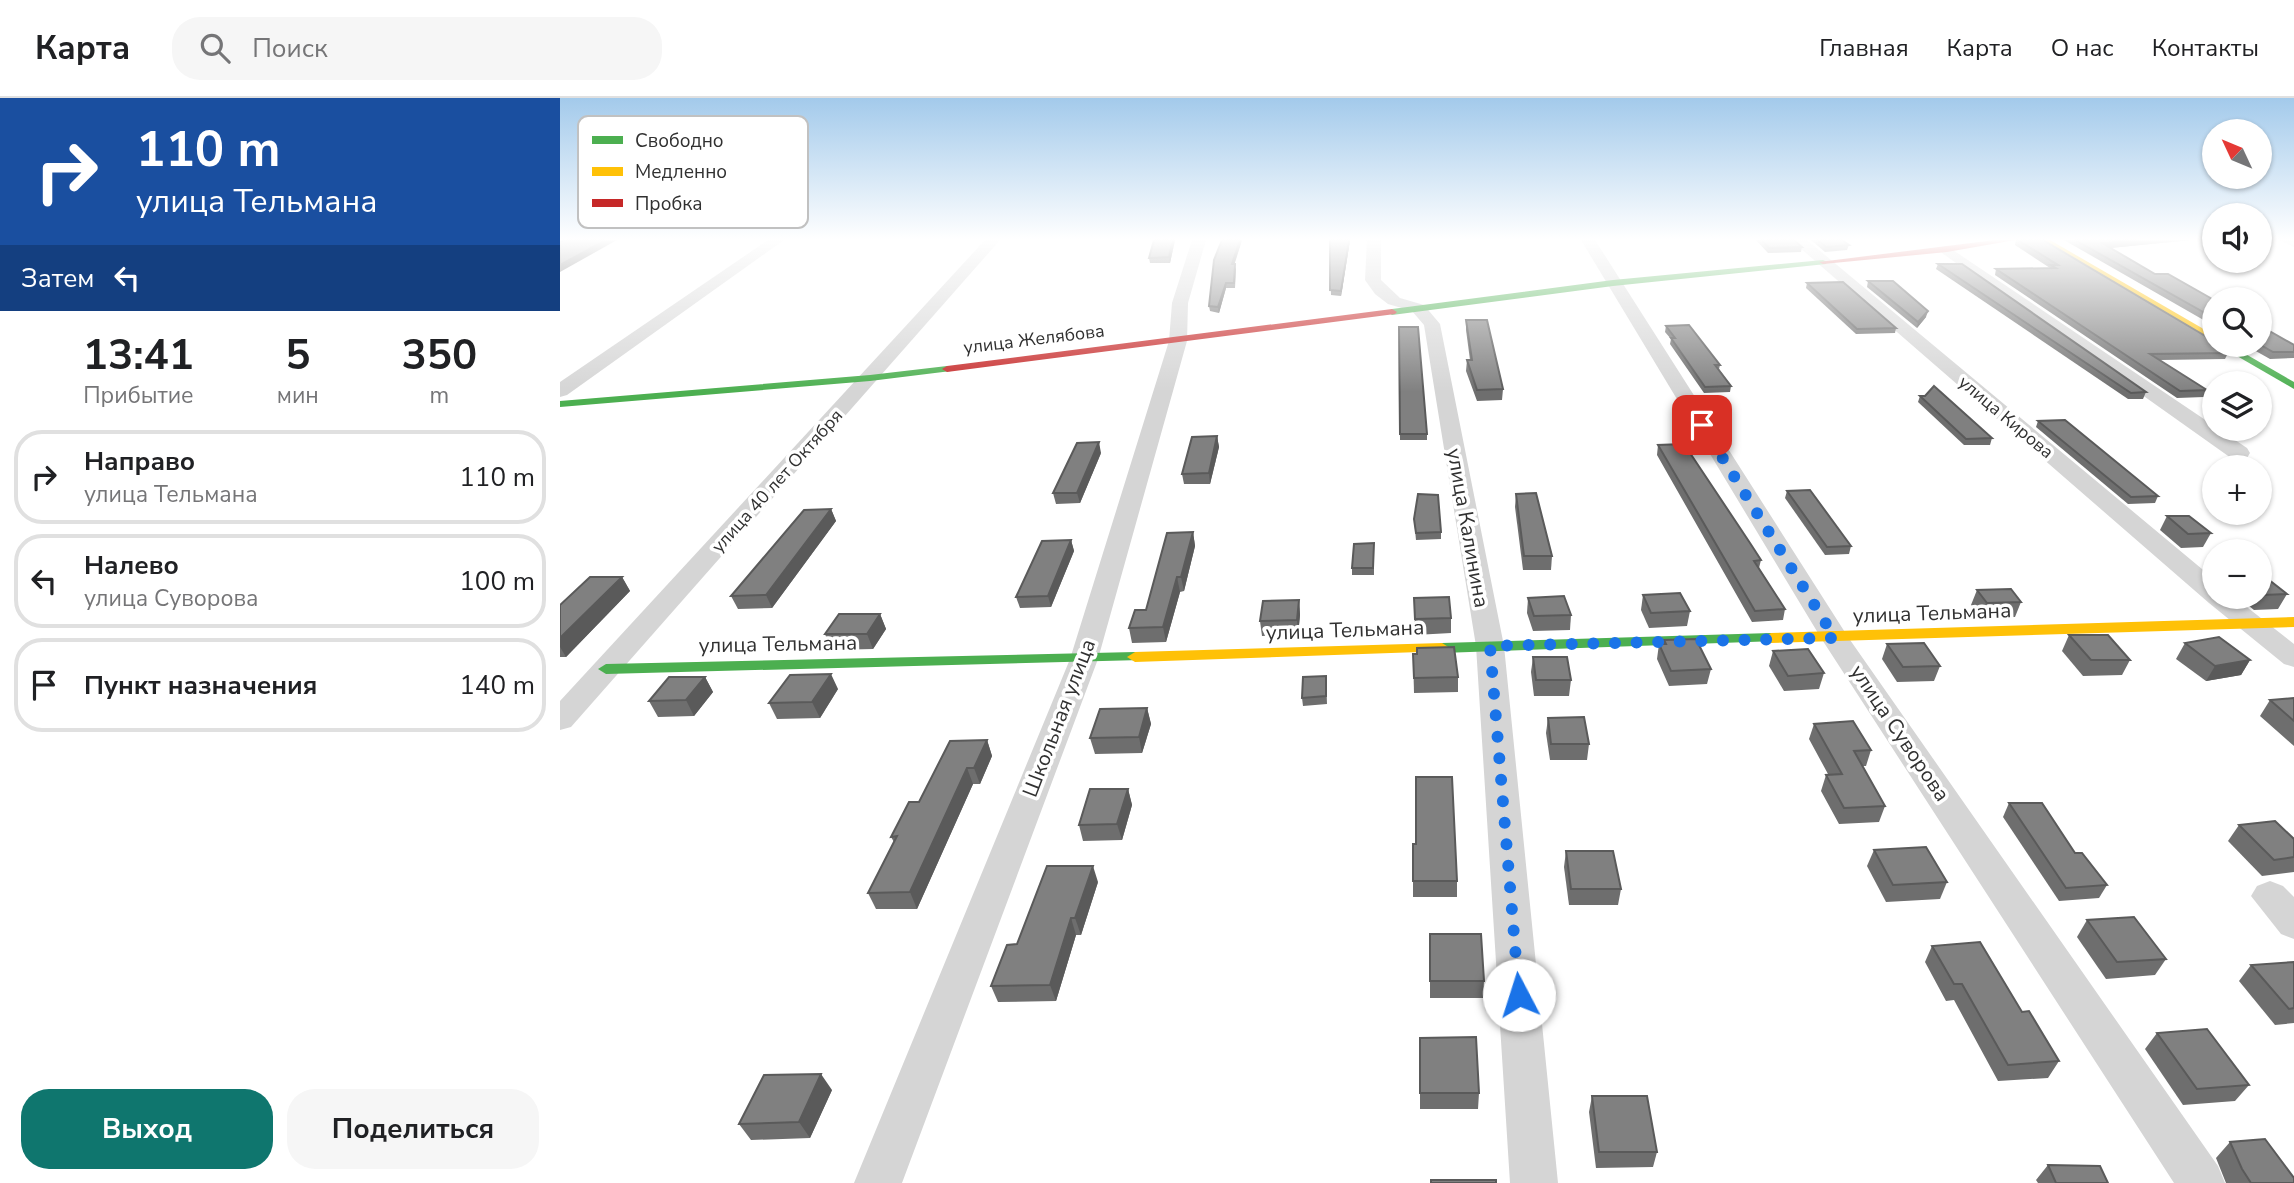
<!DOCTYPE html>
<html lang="ru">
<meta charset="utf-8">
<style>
:root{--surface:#fff;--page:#f6f6f6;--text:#202124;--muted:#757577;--line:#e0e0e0;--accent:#0f766e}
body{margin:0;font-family:"Nunito Sans",sans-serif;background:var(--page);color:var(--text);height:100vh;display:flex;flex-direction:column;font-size:26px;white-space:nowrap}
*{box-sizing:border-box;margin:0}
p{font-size:23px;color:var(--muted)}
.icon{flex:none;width:38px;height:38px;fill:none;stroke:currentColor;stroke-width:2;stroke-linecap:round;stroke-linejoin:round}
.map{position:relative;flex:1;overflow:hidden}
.details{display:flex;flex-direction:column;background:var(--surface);width:560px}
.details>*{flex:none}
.top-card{background:#1a4fa0;color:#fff;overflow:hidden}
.needle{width:46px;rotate:314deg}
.tools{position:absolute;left:1642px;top:21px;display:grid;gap:14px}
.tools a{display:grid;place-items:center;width:70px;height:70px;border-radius:50%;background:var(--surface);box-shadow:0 2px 5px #0004;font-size:35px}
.pin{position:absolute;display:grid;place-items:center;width:60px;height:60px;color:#fff;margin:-30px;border-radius:14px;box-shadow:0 4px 10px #0006}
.me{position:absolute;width:77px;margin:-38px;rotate:355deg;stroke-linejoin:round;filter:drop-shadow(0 0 5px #0008)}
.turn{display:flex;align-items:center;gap:24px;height:147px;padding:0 21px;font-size:32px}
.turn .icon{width:91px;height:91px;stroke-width:2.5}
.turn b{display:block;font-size:49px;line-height:60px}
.then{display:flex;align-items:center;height:66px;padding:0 21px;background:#0003;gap:14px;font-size:26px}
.eta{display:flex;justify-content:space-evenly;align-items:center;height:119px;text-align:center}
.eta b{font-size:42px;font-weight:700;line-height:49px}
.button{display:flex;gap:14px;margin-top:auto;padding:14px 21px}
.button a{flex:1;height:80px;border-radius:28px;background:var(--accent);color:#fff;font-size:28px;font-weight:700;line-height:80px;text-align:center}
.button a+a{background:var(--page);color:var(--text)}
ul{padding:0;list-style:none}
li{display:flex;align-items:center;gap:21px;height:94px;margin:0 14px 10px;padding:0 7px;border:4px solid var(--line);border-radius:28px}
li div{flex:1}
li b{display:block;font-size:26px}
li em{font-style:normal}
header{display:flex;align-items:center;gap:42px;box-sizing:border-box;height:98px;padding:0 35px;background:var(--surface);border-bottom:2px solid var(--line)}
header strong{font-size:33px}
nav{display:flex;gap:38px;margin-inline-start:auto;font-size:24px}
.search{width:490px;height:63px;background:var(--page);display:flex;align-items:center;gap:18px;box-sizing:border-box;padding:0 24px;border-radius:28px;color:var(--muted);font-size:26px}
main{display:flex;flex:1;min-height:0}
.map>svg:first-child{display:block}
</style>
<header>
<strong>Карта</strong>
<div class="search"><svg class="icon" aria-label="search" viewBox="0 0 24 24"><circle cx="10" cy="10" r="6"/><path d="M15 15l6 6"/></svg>Поиск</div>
<nav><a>Главная</a><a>Карта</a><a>О нас</a><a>Контакты</a></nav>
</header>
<main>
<section class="details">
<div class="top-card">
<div class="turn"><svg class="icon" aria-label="right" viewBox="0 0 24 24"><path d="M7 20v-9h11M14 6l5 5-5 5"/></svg><div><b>110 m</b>улица Тельмана</div></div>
<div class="then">Затем<svg class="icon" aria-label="left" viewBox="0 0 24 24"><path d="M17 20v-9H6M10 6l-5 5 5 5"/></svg></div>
</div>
<div class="eta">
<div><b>13:41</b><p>Прибытие</p></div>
<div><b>5</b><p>мин</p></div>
<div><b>350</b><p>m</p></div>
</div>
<ul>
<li><svg class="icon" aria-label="right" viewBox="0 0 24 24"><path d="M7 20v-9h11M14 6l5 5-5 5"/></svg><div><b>Направо</b><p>улица Тельмана</p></div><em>110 m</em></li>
<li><svg class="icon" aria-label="left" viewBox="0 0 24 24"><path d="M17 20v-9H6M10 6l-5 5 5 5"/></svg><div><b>Налево</b><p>улица Суворова</p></div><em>100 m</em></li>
<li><svg class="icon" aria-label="arrive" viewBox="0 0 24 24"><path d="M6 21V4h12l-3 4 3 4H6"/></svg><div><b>Пункт назначения</b></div><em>140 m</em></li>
</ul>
<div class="button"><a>Выход</a><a>Поделиться</a></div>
</section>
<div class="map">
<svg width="1734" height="1085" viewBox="0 0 1734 1085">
<rect width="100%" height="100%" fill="#fff"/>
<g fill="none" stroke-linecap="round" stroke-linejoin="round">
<g fill="#d5d5d5" fill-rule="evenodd">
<polygon points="0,142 10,142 0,148"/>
<polygon points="208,142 224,142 7,297 0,299 0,284"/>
<polygon points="425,142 440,142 11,629 0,632 0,603"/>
<polygon points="632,142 646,142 628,205 627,243 538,561 342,1085 294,1085 510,561 609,243 612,205"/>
<polygon points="807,142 821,142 821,182 840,200 864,207 880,226 944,548 998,1085 950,1085 916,548 864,227 852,213 828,206 815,196 805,182"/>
<polygon points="1021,142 1035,142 1288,539 1658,1068 1665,1085 1614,1085 1261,540"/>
<polygon points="1231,142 1247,142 1654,481 1654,499 1674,499 1734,546 1734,569 1724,566 1649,505"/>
<polygon points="1720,142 1734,142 1734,149"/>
<polygon points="1387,148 1687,350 1690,355 1687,360 1671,360 1382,155 1382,149"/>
<polygon points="1710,783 1723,788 1734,799 1734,841 1721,836 1691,798 1697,788"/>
</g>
<g fill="#4caf50" fill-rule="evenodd">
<polygon points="1263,162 1267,164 1266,166 1053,188 832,217 827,214 832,211 1053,182"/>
<polygon points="1658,247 1670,247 1734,284 1734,291"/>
<polygon points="387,268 391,269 391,273 310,283 0,309 0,303 310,277"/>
<polygon points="1211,535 1219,540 1217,543 882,555 874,550 882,545"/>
<polygon points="575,554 583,559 581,562 46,576 38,571 46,566"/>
</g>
<g fill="#ffc107" fill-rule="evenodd">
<polygon points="1480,142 1490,142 1654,237 1654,244"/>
<polygon points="1734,519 1734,529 1211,545 1203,540 1211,535"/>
<polygon points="882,545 890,550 888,553 575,564 567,559 575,554"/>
</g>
<g fill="#c62828" fill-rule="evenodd">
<polygon points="1435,142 1455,142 1387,154 1263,166 1259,164"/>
<polygon points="832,211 837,214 835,216 387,274 382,271 387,268"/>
</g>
</g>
<g fill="#6e6e6e">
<polygon points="615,142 610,165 590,165 589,160"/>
<polygon points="662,142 682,142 674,166 676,171 675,190 666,190 659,215 650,213 649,208"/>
<polygon points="770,142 790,142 781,198 771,197"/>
<polygon points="1196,142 1234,142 1242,149 1241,154 1208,155"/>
<polygon points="1251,142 1282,142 1289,147 1287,152 1265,154"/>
<polygon points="1456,142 1483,142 1668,255 1665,261 1600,262 1647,292 1644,299 1617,300 1435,177 1436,171 1490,170 1455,147"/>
<polygon points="1504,142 1631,142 1550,150 1595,176 1654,202 1654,228"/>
<polygon points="1378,166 1586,294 1583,301 1568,301 1376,171"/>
<polygon points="1308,183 1366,219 1357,230 1307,189"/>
<polygon points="1247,185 1336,230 1335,235 1296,236 1246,190"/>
<polygon points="906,222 943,291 942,302 917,303 906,273 907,262 910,262 906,232"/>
<polygon points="1106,228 1160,267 1159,271 1171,288 1170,294 1144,295 1110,246 1111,241 1105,234"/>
<polygon points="839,229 867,336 867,342 840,342"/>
<polygon points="1685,247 1734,247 1734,260 1710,261"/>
<polygon points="1360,298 1432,340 1430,347 1404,347 1358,304"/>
<polygon points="1478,323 1598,398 1595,405 1568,406 1476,329"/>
<polygon points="657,338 659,349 650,386 624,386 622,376"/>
<polygon points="1098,347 1201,462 1199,470 1225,511 1223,522 1192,524 1097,357"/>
<polygon points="541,355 520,405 496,406 493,395"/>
<polygon points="1227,393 1291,448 1289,456 1265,457 1225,400"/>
<polygon points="956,396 992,458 991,472 963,472 955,409"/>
<polygon points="271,411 276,423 212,510 178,511 171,498"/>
<polygon points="1607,418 1651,435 1643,449 1621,450 1600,432"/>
<polygon points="854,421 881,434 881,441 856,442"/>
<polygon points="633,434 635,448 624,493 620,494 606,544 572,545 569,530 586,512"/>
<polygon points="511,442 514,453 491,509 460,510 456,499"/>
<polygon points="814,445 814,477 792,477 792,470"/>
<polygon points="1699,478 1727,496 1718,511 1694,512 1678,499 1699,499"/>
<polygon points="62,479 70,493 6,559 0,559 0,507"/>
<polygon points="1417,492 1461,504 1455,519 1421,520 1411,507"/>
<polygon points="1083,497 1130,513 1127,528 1089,530 1081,512"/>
<polygon points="854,500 891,520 891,535 855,537"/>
<polygon points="968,500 1011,517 1010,532 973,533 967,515"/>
<polygon points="739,502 740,517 738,537 702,538 700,523"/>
<polygon points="320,516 326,531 313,551 271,552 265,536"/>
<polygon points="1509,537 1570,562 1562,577 1523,578 1502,553"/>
<polygon points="1104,542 1151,571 1147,586 1109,588 1097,561 1099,546 1103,546"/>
<polygon points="1625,545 1690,562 1681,577 1646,583 1616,561"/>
<polygon points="1327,546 1380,568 1374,583 1337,584 1322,561"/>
<polygon points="1213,553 1264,575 1259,591 1224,593 1209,568"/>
<polygon points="853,556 898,579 898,594 854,595"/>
<polygon points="973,559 1011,582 1009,598 974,598 971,574"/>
<polygon points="766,578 767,606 743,608 742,600"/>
<polygon points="145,579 153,594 134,618 98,619 89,603"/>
<polygon points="278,591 260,620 217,621 209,605"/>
<polygon points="1734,600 1734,648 1700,618 1710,602"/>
<polygon points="587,610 591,626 582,655 535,656 530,640"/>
<polygon points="988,620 1029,646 1027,662 990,662 986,635"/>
<polygon points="1254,626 1311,652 1306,668 1302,668 1325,708 1319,724 1279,726 1261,693 1266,677 1268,676 1249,641"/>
<polygon points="427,642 432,658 420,686 413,686 357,811 316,811 308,795 334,744 331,739 359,704"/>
<polygon points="568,691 572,707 562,742 523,743 519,727"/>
<polygon points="1449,705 1515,755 1547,787 1539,800 1499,803 1443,719"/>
<polygon points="1679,727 1734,741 1734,774 1702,778 1668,743"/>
<polygon points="853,746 897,783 897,799 853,799"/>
<polygon points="1314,752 1387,784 1380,801 1326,804 1307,768"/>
<polygon points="1006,753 1061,791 1058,807 1009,807 1004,769"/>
<polygon points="538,784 521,837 516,837 496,903 438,904 431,888"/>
<polygon points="1527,822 1606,861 1595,877 1546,881 1517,839"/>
<polygon points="870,836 924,883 923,900 870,900"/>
<polygon points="1372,848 1462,914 1499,963 1488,980 1438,983 1394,902 1386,903 1365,864"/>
<polygon points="1734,864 1734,925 1715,927 1679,883 1691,867"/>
<polygon points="1597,935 1689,987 1675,1003 1623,1007 1585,951"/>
<polygon points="860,940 919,995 918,1011 860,1011"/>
<polygon points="272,992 250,1040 191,1042 179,1026"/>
<polygon points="1032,998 1097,1054 1093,1069 1036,1070 1029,1014"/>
<polygon points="1670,1044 1734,1085 1666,1085 1656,1060"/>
<polygon points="1488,1067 1548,1085 1478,1085 1476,1082"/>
</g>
<g fill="#5a5a5a">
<polygon points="46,142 57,142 0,174 0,167"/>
<polygon points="613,142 615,142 610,165 609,159"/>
<polygon points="680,142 682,142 673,171 672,166"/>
<polygon points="789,142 790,142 781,198 781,193"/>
<polygon points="1576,142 1631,142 1540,151 1542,145"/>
<polygon points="666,185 666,190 659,215 658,209"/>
<polygon points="1368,213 1366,219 1357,230 1358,224"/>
<polygon points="657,338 659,349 650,386 649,375"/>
<polygon points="539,344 541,355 520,405 517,395"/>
<polygon points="271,411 276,423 212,510 206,497"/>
<polygon points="633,434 635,448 624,493 621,479"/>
<polygon points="511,442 514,453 491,509 488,498"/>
<polygon points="62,479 70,493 6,559 0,549 0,540"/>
<polygon points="617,479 620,494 606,544 603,529"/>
<polygon points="739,502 740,517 738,537 737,522"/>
<polygon points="320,516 326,531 313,551 307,536"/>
<polygon points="1690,562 1681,577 1646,583 1655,568"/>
<polygon points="271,576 278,591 260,620 252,604"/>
<polygon points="145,579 153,594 134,618 126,602"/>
<polygon points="587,610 591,626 582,655 579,639"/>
<polygon points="427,642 432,658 420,686 414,670"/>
<polygon points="407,670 413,686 357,811 350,794"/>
<polygon points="568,691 572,707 562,742 557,726"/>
<polygon points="533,768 538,784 521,837 515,820"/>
<polygon points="511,820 516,837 496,903 490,887"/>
<polygon points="261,976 272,992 250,1040 239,1024"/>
</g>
<g fill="#808080" stroke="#5a5a5a" stroke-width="2">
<polygon points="4,142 46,142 0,167 0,144"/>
<polygon points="594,142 613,142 609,159 589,160"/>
<polygon points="662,142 680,142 672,166 675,166 674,185 666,185 658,209 649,208 654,162"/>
<polygon points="770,142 789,142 781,193 770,192"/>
<polygon points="1202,142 1234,142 1242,149 1209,150"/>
<polygon points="1258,142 1282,142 1289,147 1266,149"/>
<polygon points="1458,142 1483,142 1652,242 1654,244 1654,247 1658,247 1668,255 1590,256 1647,292 1620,293 1436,171 1496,170 1491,167 1498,167"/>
<polygon points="1515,142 1576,142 1542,145 1595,176 1608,176 1654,202 1654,220"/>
<polygon points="1378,166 1402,166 1586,294 1571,295"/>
<polygon points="1308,183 1333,183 1368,213 1358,224"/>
<polygon points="1283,184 1336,230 1297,231 1247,185"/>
<polygon points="906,222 927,222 943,291 917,292 907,262 912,262"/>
<polygon points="1129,227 1160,267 1155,267 1171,288 1145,289 1111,240 1115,240 1106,228"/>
<polygon points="1699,227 1734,247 1734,254 1713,254 1699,246"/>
<polygon points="839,229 858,229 867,336 840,336"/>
<polygon points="1374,288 1432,340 1406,341 1360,298 1365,298"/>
<polygon points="1505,322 1598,398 1571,399 1478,323"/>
<polygon points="657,338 649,375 622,376 632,339"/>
<polygon points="539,344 517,395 493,395 517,345"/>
<polygon points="1124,346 1190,445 1201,462 1194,463 1225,511 1195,513 1098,347"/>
<polygon points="1250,392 1291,448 1267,449 1227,393"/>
<polygon points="976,395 992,458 964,458 956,396"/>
<polygon points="858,396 878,397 881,434 856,435 854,421"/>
<polygon points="271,411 206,497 171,498 244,412"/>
<polygon points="1607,418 1629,418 1651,435 1628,436"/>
<polygon points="633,434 621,479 617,479 603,529 569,530 575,512 586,512 607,435"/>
<polygon points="511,442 488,498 456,499 482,443"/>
<polygon points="814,445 813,470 792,470 794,446"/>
<polygon points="1699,478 1704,478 1727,496 1703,497 1699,494"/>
<polygon points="30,479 62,479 0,540 0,507"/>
<polygon points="1451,491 1461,504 1427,505 1417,492"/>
<polygon points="1120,495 1130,513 1091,515 1083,497"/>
<polygon points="1004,498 1011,517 974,518 968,500"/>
<polygon points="889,499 891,520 855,521 854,500"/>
<polygon points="739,502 737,522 700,523 703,503"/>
<polygon points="279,516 320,516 307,536 265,536"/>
<polygon points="1509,537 1548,537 1570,562 1531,562"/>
<polygon points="1659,539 1690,562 1655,568 1625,545"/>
<polygon points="1136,541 1151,571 1111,573 1099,546 1106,546 1104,542"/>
<polygon points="1364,545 1380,568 1343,569 1327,546"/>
<polygon points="894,549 898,579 854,580 853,556 857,556 857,550"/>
<polygon points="1248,551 1264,575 1228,578 1213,553"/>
<polygon points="973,559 1007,559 1011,582 976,582"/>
<polygon points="271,576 252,604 209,605 230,577"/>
<polygon points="766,578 766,598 742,600 743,579"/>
<polygon points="109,579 145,579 126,602 89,603"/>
<polygon points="1734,600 1734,623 1710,602"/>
<polygon points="587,610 579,639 530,640 540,611"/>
<polygon points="1024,619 1029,646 991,646 988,620"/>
<polygon points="1293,623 1311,652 1294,653 1325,708 1284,710 1266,677 1282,676 1254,626"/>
<polygon points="427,642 414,670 407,670 350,794 308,795 337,738 331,739 349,704 359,704 390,643"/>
<polygon points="856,679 892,679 897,783 853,783 853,746 856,746"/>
<polygon points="530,691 568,691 557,726 519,727"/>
<polygon points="1449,705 1482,705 1515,755 1522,755 1547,787 1506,790"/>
<polygon points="1715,723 1734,741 1734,759 1714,762 1679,727"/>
<polygon points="1366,749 1387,784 1333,787 1314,752"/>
<polygon points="1006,753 1053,753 1061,791 1011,791"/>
<polygon points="487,768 533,768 515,820 511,820 490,887 431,888 447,847 457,846"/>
<polygon points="1574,819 1606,861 1557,864 1527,822"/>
<polygon points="870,836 921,836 924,883 870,883"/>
<polygon points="1420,844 1462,914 1469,913 1499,963 1448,967 1402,886 1394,886 1372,848"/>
<polygon points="1734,864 1734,910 1729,911 1691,867"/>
<polygon points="1647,931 1689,987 1637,991 1597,935"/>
<polygon points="916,939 919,995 860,995 860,940"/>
<polygon points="261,976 239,1024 179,1026 204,977"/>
<polygon points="1032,998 1087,998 1097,1054 1039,1054"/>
<polygon points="1705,1041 1734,1080 1734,1085 1691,1085 1682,1071 1670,1044"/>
<polygon points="1488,1067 1540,1068 1548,1085 1496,1085"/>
<rect x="871" y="1082" width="65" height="3"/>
</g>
<linearGradient id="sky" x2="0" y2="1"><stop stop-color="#a3caeb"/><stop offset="0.48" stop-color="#fff"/><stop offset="1" stop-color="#fff" stop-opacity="0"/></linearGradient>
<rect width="1734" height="294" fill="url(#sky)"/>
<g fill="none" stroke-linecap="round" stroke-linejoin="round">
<polyline stroke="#1a73e8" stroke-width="12" stroke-dasharray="0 21.6" points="959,897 930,548 1275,540 1142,327"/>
</g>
<g text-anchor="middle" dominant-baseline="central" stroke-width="7" stroke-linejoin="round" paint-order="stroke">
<g font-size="18" fill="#313131" stroke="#fff">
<text transform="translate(474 241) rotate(-7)">улица Желябова</text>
<text transform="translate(1446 319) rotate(40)">улица Кирова</text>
<text transform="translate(217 383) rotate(-48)">улица 40 лет Октября</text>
</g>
<g font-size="21" fill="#313131" stroke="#fff">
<text transform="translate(908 430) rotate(80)">улица Калинина</text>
<text transform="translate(1372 515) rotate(-2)">улица Тельмана</text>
<text transform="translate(785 532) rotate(-2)">улица Тельмана</text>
<text transform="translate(218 546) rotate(-1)">улица Тельмана</text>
<text transform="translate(499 620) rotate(-69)">Школьная улица</text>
<text transform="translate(1340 635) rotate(56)">улица Суворова</text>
</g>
</g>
<rect x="18" y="18" width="230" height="112" rx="10" fill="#fff" stroke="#c1c1c1" stroke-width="2"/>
<rect x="32" y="38" width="31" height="8" fill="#4caf50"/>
<rect x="32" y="69" width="31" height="9" fill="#ffc107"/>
<rect x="32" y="101" width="31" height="8" fill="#c62828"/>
<g font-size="19" fill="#313131">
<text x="75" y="49">Свободно</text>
<text x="75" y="80">Медленно</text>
<text x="75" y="112">Пробка</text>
</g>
</svg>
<div class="tools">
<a><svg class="needle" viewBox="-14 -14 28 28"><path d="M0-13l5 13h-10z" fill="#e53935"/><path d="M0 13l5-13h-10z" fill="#757577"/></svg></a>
<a><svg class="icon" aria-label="sound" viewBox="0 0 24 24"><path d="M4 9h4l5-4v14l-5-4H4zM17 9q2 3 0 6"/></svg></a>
<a><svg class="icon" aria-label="search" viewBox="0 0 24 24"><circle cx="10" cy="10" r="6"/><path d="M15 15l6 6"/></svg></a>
<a><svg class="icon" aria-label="layers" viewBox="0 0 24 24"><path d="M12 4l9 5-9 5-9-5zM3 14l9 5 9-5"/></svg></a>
<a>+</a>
<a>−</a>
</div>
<div class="pin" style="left:1142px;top:327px;background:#d93025"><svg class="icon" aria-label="arrive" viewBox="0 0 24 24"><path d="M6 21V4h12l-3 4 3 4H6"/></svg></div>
<svg class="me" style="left:959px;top:897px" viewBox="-20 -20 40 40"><circle r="19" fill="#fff"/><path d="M0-13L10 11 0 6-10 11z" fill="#1a73e8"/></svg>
</div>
</main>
